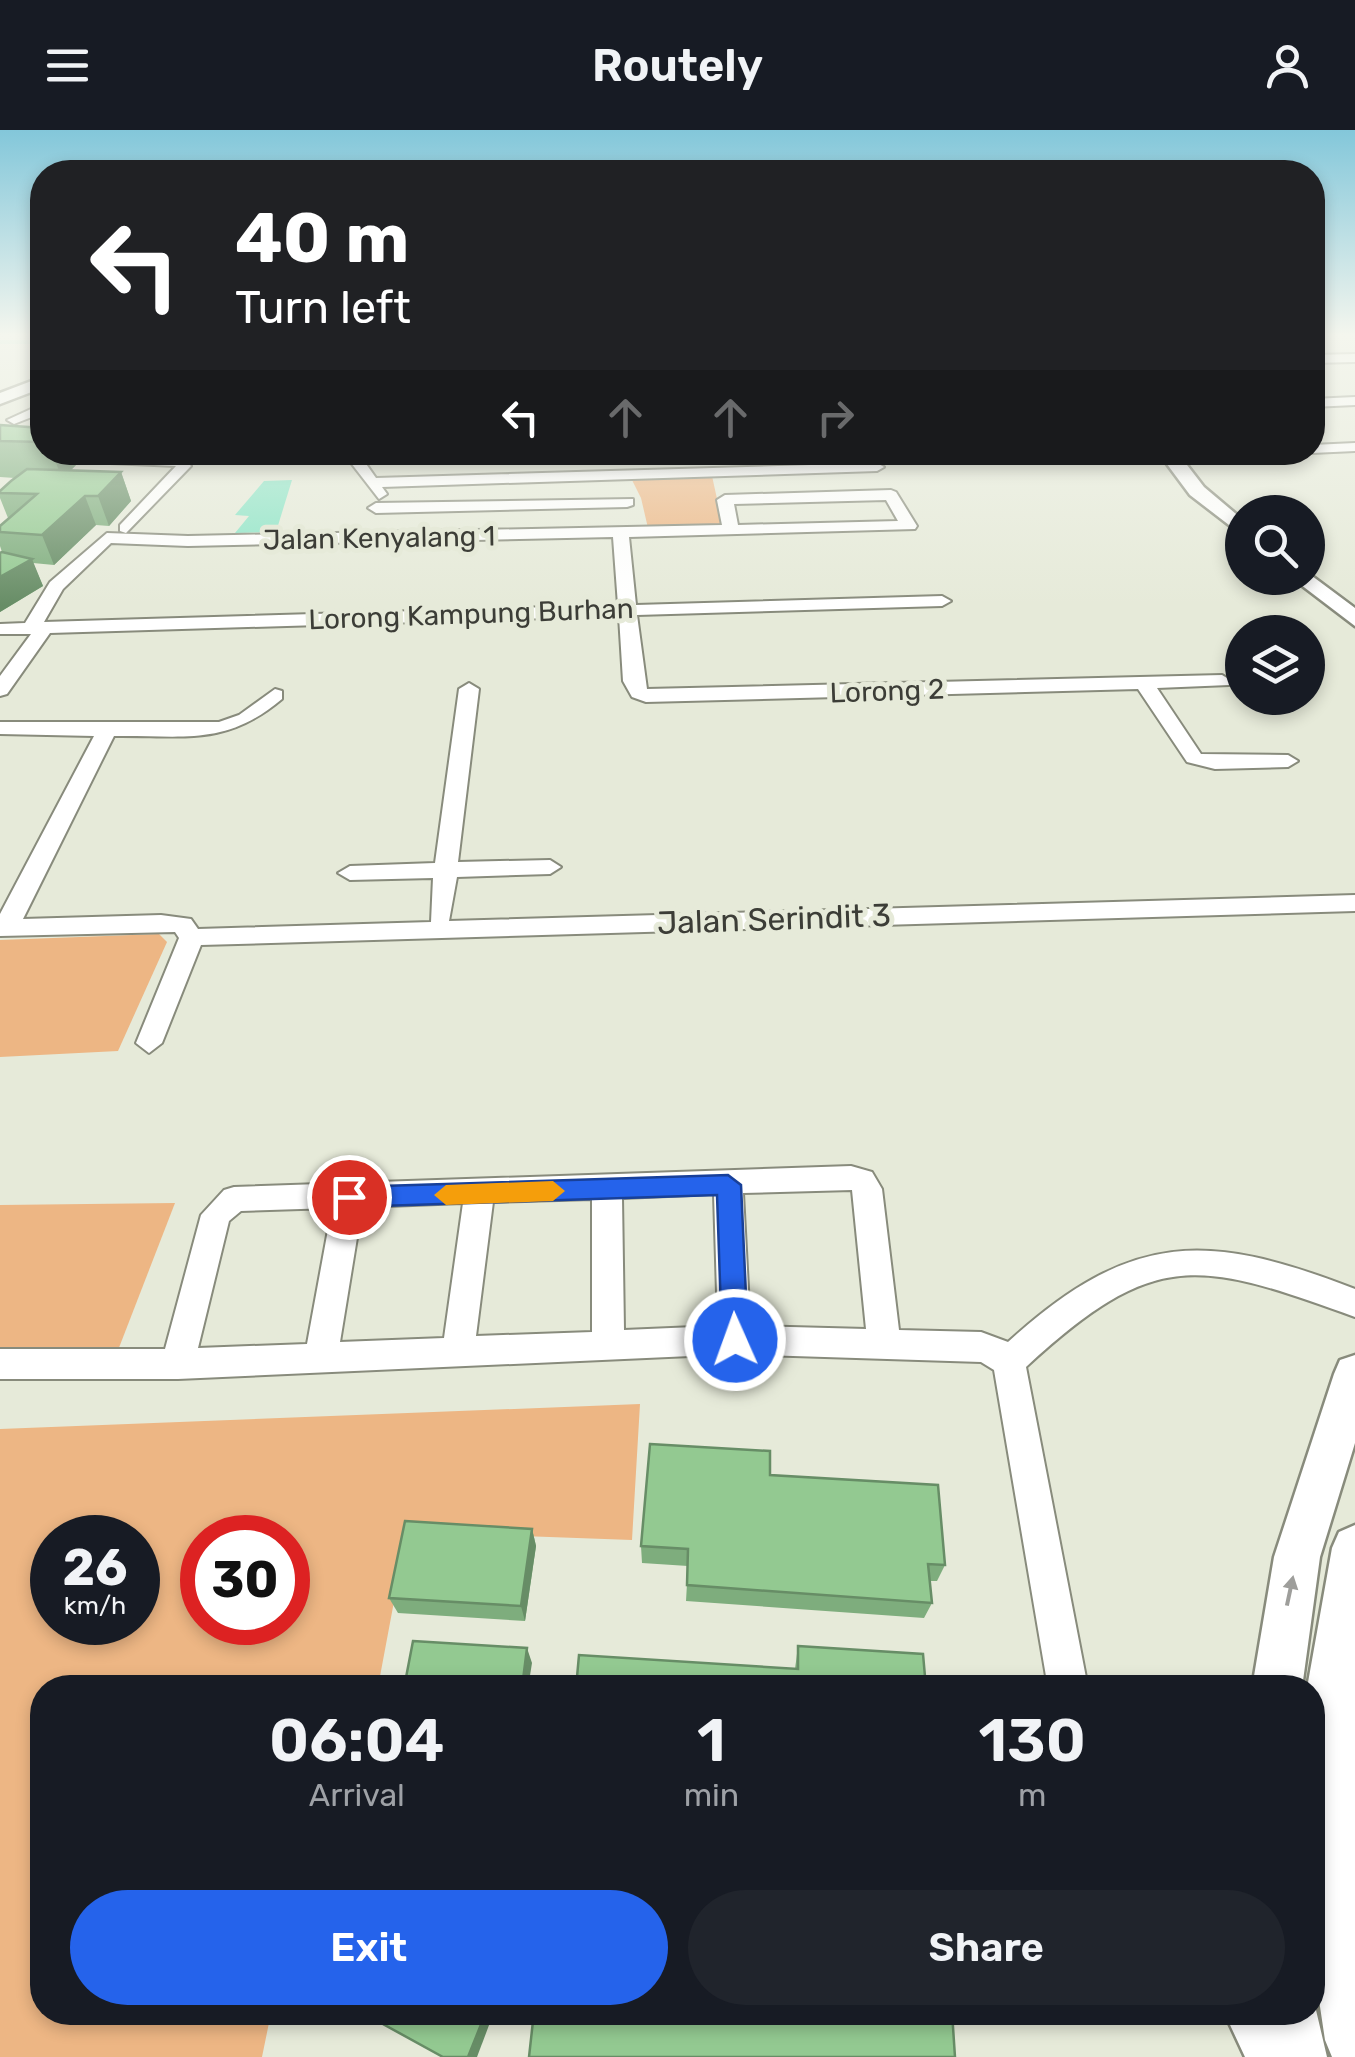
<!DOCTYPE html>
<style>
:root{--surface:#171b24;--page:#20242c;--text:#f1f3f6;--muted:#9ea1a6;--accent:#2563eb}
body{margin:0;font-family:Rubik,sans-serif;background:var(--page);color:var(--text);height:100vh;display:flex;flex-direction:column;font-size:38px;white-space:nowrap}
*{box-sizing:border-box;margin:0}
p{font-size:32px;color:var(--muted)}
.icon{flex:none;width:55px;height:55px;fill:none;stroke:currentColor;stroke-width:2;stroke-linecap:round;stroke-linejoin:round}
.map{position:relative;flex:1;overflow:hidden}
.sheet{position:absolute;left:30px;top:1545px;width:1295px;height:350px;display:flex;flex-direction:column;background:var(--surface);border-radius:40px;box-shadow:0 5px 15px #0003}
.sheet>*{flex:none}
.hud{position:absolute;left:30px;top:30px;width:1295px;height:305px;border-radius:40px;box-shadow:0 5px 15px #0003;background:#202124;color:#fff;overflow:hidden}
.fabs{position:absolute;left:1225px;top:365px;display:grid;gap:20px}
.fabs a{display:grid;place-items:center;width:100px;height:100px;border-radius:50%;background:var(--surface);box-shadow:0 5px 15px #0003;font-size:50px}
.speed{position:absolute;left:30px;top:1385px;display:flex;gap:20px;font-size:50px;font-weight:700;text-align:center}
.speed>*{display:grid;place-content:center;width:130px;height:130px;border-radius:50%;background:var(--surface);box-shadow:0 5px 15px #0003;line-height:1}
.speed small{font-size:25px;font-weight:400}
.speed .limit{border:15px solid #d22;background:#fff;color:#111}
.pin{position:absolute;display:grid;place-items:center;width:85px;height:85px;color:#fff;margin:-42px;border:5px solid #fff;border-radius:50%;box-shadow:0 2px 10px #0007}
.me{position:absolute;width:110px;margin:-55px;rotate:358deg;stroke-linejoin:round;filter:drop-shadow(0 0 8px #0008)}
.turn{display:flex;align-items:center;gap:35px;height:210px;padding:0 40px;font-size:45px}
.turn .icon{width:130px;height:130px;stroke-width:2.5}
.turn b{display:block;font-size:70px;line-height:85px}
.lanes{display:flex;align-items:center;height:95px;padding:0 40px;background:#0003;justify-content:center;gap:50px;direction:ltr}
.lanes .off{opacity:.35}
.eta{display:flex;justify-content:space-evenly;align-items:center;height:170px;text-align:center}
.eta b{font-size:60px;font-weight:600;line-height:70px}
.button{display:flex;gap:20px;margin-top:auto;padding:20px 40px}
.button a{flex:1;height:115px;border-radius:60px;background:var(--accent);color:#fff;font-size:40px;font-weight:600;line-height:115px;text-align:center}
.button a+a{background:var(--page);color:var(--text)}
header{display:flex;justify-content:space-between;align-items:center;height:130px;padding:0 40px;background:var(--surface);font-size:45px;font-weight:600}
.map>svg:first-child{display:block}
</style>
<header><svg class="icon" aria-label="menu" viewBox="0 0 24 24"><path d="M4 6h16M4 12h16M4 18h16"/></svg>Routely<svg class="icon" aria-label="person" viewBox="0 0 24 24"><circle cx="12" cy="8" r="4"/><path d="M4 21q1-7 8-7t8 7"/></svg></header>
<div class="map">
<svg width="1355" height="1927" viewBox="0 0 1355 1927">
<rect width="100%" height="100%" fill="#e6ead9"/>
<g fill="#edb684" fill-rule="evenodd">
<polygon points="712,346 723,396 648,398 641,368 631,348"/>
<polygon points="159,804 167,812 118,921 0,927 0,810"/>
<polygon points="175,1073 115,1228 0,1226 0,1075"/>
<path d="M 640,1274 L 632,1410 L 407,1402 L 378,1557 L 42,1558 L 42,1882 L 271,1883 L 262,1927 L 0,1927 L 0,1299 ZM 52,1408 L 138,1408 L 138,1492 L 52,1492 ZM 202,1408 L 288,1408 L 288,1492 L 202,1492 Z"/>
</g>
<polygon fill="#8be4c6" points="292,350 276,402 235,403 249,386 235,385 264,351"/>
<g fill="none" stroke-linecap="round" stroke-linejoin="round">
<polyline stroke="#8be4c6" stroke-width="4" points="0,212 42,212"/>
<defs>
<g id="minor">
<polygon points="42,223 42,232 34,232 34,226"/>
<polygon points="1355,224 1355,232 1312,233 1312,225"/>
<polygon points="1355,267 1355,275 1312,277 1312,269"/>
<polygon points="42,274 42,283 14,294 7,290"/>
<polygon points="1355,313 1355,321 1312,323 1309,322 1312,322 1312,315"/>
<polygon points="0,320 183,328 191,336 126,403 120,401 120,395 176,336 0,328"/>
<polygon points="362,322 388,322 364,331 376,348 877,333 884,337 877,341 382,357 387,364 379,369 348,329"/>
<path d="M 891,360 L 896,362 L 917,396 L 915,399 L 629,407 L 636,475 L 942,466 L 951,471 L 942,476 L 637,485 L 647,559 L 1222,545 L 1232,551 L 1229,555 L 1157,558 L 1201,624 L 1288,625 L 1298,631 L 1288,637 L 1215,639 L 1187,632 L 1138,559 L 646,572 L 632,567 L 623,551 L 619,486 L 50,503 L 7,564 L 0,566 L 0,546 L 31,504 L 0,504 L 0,494 L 25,493 L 50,452 L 107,403 L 188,406 L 722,395 L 717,370 L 725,365 ZM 886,370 L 898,391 L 738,395 L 734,374 ZM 613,407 L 618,475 L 44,492 L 63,459 L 111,413 L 188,416 Z"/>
<polygon points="633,369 633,375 627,377 376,383 368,378 376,373"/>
<path d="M 469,553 L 479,559 L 458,732 L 550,730 L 561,737 L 550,744 L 457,747 L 449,791 L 1355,765 L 1355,781 L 201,815 L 162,913 L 149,923 L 136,913 L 179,808 L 175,802 L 0,806 L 0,784 L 94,606 L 0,604 L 0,592 L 219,592 L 239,585 L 275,559 L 282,561 L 282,569 C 225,617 184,605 114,606 L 23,789 L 161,785 L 191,789 L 198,799 L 431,792 L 433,748 L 350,750 L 338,743 L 350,736 L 435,733 L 459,559 Z"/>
<path d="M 851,1036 L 872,1042 L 882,1059 L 899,1200 L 981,1202 L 1008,1212 C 1130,1101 1206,1101 1355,1159 L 1355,1187 C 1198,1130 1155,1118 1026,1237 L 1088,1558 L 1048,1558 L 994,1240 L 981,1232 L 735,1224 L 178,1249 L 0,1249 L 0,1219 L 165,1219 L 201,1085 L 224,1060 L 234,1057 ZM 852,1060 L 866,1199 L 750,1196 L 743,1063 ZM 714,1064 L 718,1196 L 624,1200 L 622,1068 ZM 592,1069 L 592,1202 L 476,1206 L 493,1072 ZM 463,1073 L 444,1208 L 340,1212 L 362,1077 ZM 332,1078 L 307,1214 L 198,1218 L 229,1091 L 241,1081 Z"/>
</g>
<g id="major">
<polygon points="42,247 42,258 0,274 0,263"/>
<polygon points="1158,322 1177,322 1204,357 1242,389 1242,405 1190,365"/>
<polygon points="1308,443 1355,478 1355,496 1292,448 1308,448"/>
<polygon points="1355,1225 1355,1313 1320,1427 1302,1558 1252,1558 1274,1427 1334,1244 1340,1230"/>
<polygon points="1355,1395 1355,1927 1332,1927 1325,1910 1312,1823 1312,1558 1307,1558 1332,1418 1339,1402"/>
<polygon points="1312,1863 1327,1927 1245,1927 1224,1882 1312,1882"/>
</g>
</defs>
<use href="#minor" stroke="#888b7c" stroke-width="4"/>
<use href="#major" stroke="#888b7c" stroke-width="5"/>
<use href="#minor" fill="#fff" fill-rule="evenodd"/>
<use href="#major" fill="#fff" fill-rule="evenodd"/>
</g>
<g fill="#7ead7d">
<polygon points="0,295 42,298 42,322 72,322 76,335 71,340 121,342 131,371 109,396 96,395 54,435 33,433 43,456 0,482 0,423 2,422 0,416 0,396 8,388 0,368 0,361 15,348 0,347"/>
<polygon points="532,1399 536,1416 525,1491 398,1483 389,1468"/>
<polygon points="641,1416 945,1435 937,1451 930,1451 932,1473 924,1488 686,1471 688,1436 642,1433"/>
<polygon points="798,1516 926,1558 795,1539"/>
</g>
<g fill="#678d66">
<polygon points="52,322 72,322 76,335 62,349"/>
<polygon points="121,342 131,371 109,396 98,366"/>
<polygon points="85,366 96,395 54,435 42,405"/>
<polygon points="32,429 43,456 0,482 0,447"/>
<polygon points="532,1399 536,1416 525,1491 521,1476"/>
<polygon points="527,1518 532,1533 528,1558 522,1558"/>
<polygon points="486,1882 494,1882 477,1927 468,1927"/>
</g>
<g fill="#93c991" stroke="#678d66" stroke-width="2.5">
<polygon points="0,295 42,298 42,312 0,311"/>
<polygon points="27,339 121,342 98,366 85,366 42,405 0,402 0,396 37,364 0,363 0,361 11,351"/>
<polygon points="2,422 32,429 0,447 0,423"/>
<polygon points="650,1314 770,1321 770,1345 938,1355 945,1435 928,1434 932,1473 687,1455 688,1419 641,1416"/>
<polygon points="405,1391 532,1399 521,1476 389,1468"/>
<polygon points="413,1511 527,1518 522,1558 404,1558"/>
<polygon points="798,1516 923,1524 926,1558 576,1558 579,1525 798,1539"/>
<polygon points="361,1882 486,1882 468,1927 443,1927"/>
<polygon points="534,1882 952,1882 955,1927 529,1927"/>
</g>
<defs><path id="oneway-solid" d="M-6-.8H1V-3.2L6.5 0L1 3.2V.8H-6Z" transform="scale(2.5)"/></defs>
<use fill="#9e9e9b" href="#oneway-solid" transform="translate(1290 1461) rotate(-78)"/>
<linearGradient id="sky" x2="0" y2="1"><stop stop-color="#83c7da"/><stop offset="0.43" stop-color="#f4f6ee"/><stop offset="1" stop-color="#f4f6ee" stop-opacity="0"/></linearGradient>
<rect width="1355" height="476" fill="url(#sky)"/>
<polygon fill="#2563eb" stroke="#184099" stroke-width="2.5" points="728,1045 741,1055 748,1210 744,1218 735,1222 726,1218 722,1210 717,1065 349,1077 337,1067 349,1057"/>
<polygon fill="#f59e0b" points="553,1051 565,1061 553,1071 446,1075 434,1065 446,1055"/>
<g text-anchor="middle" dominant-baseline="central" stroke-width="10" stroke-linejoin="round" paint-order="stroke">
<g font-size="28" fill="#3c3d37" stroke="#e6ead9">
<text transform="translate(379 408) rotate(-1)">Jalan Kenyalang 1</text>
<text transform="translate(471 484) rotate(-2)">Lorong Kampung Burhan</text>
<text transform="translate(887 561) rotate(-2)">Lorong 2</text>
</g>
<g font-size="32" fill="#3c3d37" stroke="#e6ead9">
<text transform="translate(774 789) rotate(-2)">Jalan Serindit 3</text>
</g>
</g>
</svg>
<div class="fabs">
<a><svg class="icon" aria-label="search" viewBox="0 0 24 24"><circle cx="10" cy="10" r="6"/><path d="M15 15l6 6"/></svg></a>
<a><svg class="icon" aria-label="layers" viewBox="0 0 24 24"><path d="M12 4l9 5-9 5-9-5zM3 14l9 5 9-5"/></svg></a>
</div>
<div class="speed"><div>26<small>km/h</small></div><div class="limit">30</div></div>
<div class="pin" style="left:349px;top:1067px;background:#d93025"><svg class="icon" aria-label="arrive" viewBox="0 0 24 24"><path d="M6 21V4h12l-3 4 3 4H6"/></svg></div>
<svg class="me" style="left:735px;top:1210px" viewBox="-20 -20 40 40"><circle r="17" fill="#2563eb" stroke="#fff" stroke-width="3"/><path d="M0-11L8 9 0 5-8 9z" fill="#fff"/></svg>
<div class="hud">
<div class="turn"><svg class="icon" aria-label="left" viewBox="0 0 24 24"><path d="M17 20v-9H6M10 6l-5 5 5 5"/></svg><div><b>40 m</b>Turn left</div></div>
<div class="lanes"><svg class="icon" aria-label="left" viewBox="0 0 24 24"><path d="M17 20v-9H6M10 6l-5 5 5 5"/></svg><svg class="icon off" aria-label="ahead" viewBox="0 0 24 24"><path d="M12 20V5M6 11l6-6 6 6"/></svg><svg class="icon off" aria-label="ahead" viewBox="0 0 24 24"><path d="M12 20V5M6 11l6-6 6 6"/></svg><svg class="icon off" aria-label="right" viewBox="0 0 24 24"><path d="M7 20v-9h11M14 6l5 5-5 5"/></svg></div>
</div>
<section class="sheet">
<div class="eta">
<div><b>06:04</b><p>Arrival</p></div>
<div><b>1</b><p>min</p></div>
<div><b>130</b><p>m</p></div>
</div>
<div class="button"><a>Exit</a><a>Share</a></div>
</section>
</div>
